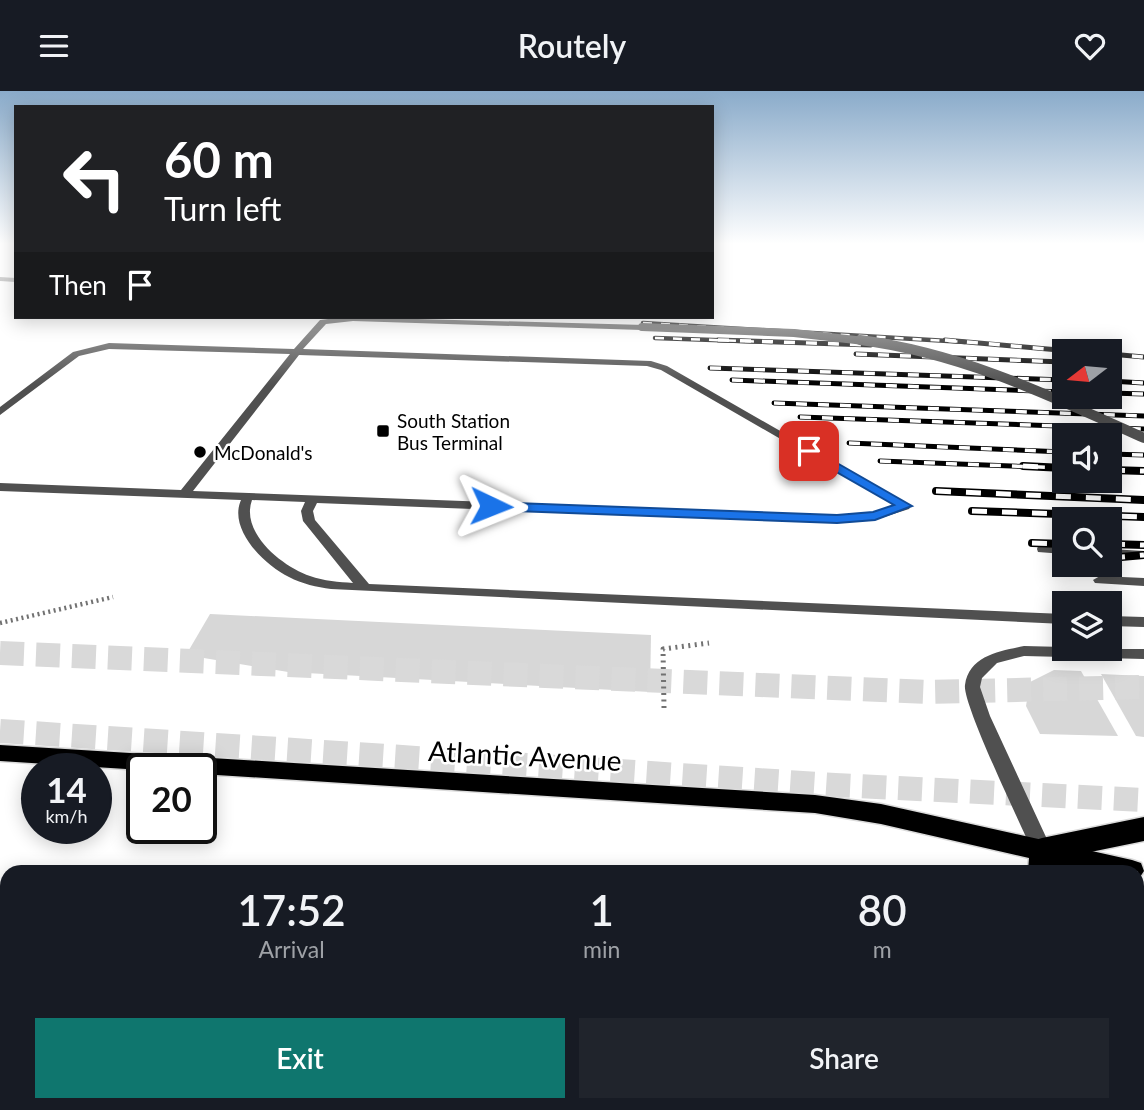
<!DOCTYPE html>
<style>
:root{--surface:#171b24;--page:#20242c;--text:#f1f3f6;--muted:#9ea1a6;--accent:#0f766e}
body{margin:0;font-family:Lato,sans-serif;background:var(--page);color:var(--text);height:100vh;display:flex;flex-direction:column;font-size:26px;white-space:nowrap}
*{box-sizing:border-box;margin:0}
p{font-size:23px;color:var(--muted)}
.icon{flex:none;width:38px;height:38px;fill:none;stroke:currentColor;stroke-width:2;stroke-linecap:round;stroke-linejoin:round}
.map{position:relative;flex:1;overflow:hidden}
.panel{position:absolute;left:0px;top:774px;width:1144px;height:247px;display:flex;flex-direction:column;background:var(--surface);border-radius:21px 21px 0 0;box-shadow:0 4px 18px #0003}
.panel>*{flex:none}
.guide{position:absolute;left:14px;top:14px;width:700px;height:214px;border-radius:0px;box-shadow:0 4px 18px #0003;background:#202124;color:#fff;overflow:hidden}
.needle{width:46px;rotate:254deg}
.fabs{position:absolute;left:1052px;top:248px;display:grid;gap:14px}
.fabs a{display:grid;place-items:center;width:70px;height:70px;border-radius:0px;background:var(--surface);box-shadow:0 4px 18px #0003;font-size:35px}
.speed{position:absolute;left:21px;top:662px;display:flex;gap:14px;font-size:35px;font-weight:700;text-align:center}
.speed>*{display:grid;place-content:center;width:91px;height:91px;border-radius:50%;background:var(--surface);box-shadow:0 4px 18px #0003;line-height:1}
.speed small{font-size:18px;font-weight:400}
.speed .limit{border:4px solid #111;border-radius:10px;background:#fff;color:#111}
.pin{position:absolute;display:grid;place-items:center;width:60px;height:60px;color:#fff;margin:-30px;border-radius:14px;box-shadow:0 4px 10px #0006}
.me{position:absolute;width:77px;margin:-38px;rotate:92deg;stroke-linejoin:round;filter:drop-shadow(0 0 5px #0008)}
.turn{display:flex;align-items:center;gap:24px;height:147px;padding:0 35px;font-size:32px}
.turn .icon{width:91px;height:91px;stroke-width:2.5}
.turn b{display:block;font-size:49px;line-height:60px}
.then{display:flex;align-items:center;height:66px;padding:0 35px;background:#0003;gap:14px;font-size:26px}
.eta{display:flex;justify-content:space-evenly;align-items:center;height:119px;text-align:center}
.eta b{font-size:42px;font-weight:600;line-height:49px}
.button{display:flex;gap:14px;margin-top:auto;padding:14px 35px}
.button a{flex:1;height:80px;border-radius:0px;background:var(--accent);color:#fff;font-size:28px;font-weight:600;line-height:80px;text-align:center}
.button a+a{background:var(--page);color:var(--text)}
header{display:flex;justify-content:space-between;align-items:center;height:91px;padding:0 35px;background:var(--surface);font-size:32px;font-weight:600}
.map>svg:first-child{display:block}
</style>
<header><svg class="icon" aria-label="menu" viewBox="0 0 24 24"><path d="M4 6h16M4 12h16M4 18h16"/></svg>Routely<svg class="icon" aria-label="heart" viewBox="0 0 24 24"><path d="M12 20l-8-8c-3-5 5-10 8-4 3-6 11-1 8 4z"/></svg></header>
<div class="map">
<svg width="1144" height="1019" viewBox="0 0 1144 1019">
<rect width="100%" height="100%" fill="#fff"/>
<g fill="#d7d7d7">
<polygon points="210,523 651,544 650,601 288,581 186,564"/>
<polygon points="1054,579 1081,580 1118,645 1040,643 1026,615 1030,591"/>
<polygon points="1101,583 1144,585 1144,646 1136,645"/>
</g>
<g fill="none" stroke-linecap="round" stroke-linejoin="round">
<g stroke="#d9d9d9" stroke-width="24" stroke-dasharray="24 12" stroke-linecap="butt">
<polyline points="0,562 927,601 1144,596"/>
<polyline points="0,640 835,694 1144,709"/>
</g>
<defs>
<g id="primary">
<polygon points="0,654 815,704 881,713 1132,769 1141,772 1144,780 1138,789 1138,780 1087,780 1075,778 1076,780 1028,780 1029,767 881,733 815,722 201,683 201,677 142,677 142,679 0,670"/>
<polygon points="1138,859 1144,861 1144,895 1138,893"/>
<polygon points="1093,1013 1124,1013 1126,1019 1095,1019"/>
</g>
<polygon id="highway" points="1144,726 1144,750 1042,771 1032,768 1028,759 1032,750 1042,747"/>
</defs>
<use href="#primary" stroke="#dbdbdb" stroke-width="3"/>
<use href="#highway" stroke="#dbdbdb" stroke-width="3"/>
<polyline stroke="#727272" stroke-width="4.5" stroke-dasharray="2 3.5" stroke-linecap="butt" points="0,532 113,506"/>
<polyline stroke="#727272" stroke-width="5" stroke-dasharray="2 4.5" stroke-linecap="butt" points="664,617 663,558 709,552"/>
<g fill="#505050" fill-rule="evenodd">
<polygon points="0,186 16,187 16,191 0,190"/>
<path d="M 344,226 L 645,234 L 645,238 L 642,239 L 353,230 L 326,233 L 303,258 L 651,270 L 667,275 L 911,415 L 909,418 L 875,429 L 837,432 L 317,412 L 313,420 L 315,429 L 369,493 L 1064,523 L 1064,533 L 331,498 C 317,496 302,493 289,486 C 264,474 228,438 241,409 L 0,400 L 0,392 L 181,399 L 290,263 L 109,258 L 79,265 L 0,324 L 0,316 L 73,261 L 109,252 L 294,258 L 320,229 ZM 299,264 L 647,275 L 661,279 L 895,414 L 874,421 L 837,424 L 193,400 ZM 252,409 L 305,411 L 301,420 L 303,430 L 353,492 C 339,491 324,490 310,485 C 283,476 240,442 252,409 Z"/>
<polygon points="1043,454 1064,455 1064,463 1038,461 1037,458 1038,455"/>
<polygon points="1110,458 1144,460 1144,468 1110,466"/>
<polygon points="1100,485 1144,487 1144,495 1095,492 1093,489"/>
<polygon points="1110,525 1144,526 1144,536 1110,535"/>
<path d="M 1024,555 L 1064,556 L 1064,558 L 1144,558 L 1144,568 L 1024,565 L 997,572 L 982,587 L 980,596 L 990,625 L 1052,759 L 1049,765 L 1042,767 L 1035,765 L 1032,759 C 1021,734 962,612 965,594 C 969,564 1001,560 1024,555 Z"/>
</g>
<use href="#primary" fill="#000" fill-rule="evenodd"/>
<use href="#highway" fill="#000" fill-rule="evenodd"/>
<defs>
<g id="rail-far2">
<polyline points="643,232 965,251"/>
<polyline points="655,247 772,251"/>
</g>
<g id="rail-far1">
<polyline points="718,249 871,254"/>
<polyline points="945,249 1082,261"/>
<polyline points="856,263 1064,271"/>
<polyline points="1110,263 1144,266"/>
<polyline points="710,277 1064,289"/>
<polyline points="732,289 1064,301"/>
<polyline points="1110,290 1144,292"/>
<polyline points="1110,302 1144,303"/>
<polyline points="774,312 1144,325"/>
<polyline points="800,326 1144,338"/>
<polyline points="849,352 1064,361"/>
<polyline points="1110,363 1144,364"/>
<polyline points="880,370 1064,377"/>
</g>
<g id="rail">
<polyline points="1023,375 1064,377"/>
<polyline points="1110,379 1144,380"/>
<polyline points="936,400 1144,409"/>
<polyline points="972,420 1144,426"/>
<polyline points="1032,452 1064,453"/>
<polyline points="1110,453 1144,454"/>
<polyline points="1110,467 1144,464"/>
</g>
</defs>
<use href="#rail-far2" stroke="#000" stroke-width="4.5"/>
<use href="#rail-far1" stroke="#000" stroke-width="5"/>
<use href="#rail" stroke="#000" stroke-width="8"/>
<use href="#rail-far2" stroke="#fff" stroke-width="2.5" stroke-dasharray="9" stroke-linecap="butt"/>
<use href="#rail-far1" stroke="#fff" stroke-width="3.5" stroke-dasharray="11" stroke-linecap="butt"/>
<use href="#rail" stroke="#fff" stroke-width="5" stroke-dasharray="15" stroke-linecap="butt"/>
<polyline stroke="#505050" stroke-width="8" points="642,236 794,242 873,251"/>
<path stroke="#505050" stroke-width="10" d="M 860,249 C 962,262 1051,305 1144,347"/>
</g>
<linearGradient id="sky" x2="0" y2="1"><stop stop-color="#8aabca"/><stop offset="0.52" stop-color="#fff"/><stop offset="1" stop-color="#fff" stop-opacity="0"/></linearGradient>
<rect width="1144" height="294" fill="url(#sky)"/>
<polygon fill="#1a73e8" stroke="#114b97" stroke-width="2" points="809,356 912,415 875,429 837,432 491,419 484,415 491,411 837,424 873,421 894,414 805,363 803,360"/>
<g fill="#000" stroke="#fff" stroke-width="2.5">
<rect x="376" y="333" width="14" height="14" rx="3.5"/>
<circle cx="200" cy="361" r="7"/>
</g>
<g text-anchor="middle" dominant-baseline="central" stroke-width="5" stroke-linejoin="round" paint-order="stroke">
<g font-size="19" fill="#000" stroke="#fff" text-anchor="start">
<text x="397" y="329">South Station<tspan x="397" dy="22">Bus Terminal</tspan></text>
<text x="214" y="361">McDonald's</text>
</g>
<g font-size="28" fill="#000" stroke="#fff">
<text transform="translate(525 664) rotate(3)">Atlantic Avenue</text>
</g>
</g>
</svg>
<div class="fabs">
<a><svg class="needle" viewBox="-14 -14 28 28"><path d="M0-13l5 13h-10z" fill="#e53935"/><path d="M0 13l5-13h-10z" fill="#9ea1a6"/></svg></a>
<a><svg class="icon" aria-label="sound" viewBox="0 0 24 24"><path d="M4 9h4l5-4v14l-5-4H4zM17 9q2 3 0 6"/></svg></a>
<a><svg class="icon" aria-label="search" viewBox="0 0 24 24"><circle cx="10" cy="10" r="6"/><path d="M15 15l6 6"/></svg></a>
<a><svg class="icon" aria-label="layers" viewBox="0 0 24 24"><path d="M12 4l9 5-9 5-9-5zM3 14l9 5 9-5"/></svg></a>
</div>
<div class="speed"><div>14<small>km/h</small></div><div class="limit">20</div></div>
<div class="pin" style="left:809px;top:360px;background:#d93025"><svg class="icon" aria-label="arrive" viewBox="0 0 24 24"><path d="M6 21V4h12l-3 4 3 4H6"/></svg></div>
<svg class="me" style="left:491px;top:415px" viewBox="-20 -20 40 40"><path d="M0-17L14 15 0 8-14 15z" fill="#1a73e8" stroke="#fff" stroke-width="4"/></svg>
<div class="guide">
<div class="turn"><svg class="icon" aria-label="left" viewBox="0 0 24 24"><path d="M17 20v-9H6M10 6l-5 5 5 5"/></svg><div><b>60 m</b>Turn left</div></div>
<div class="then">Then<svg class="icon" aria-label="arrive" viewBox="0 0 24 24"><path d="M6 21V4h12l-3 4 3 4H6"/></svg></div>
</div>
<section class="panel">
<div class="eta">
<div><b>17:52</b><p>Arrival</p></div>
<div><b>1</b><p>min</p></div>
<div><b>80</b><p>m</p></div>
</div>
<div class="button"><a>Exit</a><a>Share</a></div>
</section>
</div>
